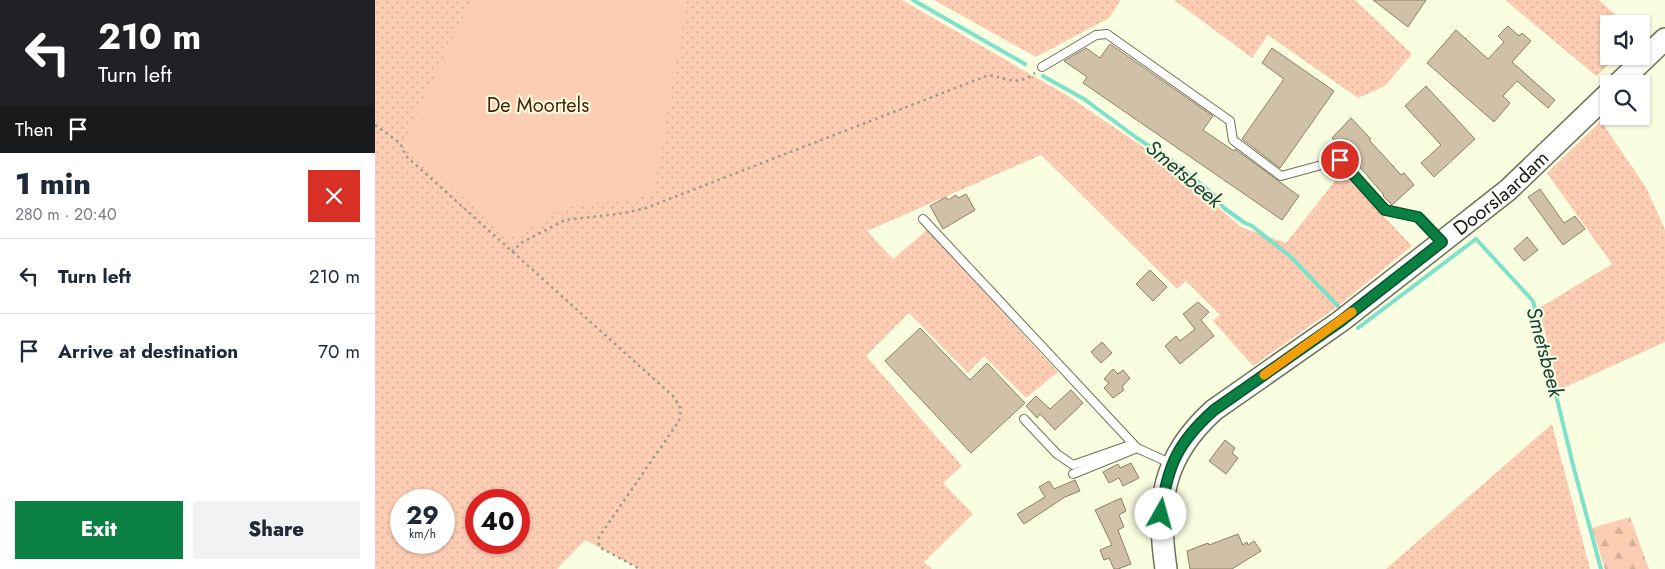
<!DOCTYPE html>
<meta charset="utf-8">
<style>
:root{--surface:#fff;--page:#f2f2f3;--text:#1f2937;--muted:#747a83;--line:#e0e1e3;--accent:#0b8043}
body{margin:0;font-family:Jost,sans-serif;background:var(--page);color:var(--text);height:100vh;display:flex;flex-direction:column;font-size:19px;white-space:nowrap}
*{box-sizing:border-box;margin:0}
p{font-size:16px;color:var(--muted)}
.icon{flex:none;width:28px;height:28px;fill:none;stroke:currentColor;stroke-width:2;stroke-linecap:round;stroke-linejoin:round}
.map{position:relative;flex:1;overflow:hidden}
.drawer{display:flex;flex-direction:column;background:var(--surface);width:375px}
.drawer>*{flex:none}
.top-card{background:#202124;color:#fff;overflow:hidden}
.buttons{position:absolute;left:1225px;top:15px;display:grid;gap:10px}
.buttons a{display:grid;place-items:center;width:50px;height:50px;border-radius:0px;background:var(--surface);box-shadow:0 1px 4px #0004;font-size:25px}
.speed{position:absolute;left:15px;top:489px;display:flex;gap:10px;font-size:25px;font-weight:700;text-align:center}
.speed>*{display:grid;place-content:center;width:65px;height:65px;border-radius:50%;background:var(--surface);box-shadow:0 1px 4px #0004;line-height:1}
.speed small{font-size:12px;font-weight:400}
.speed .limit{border:8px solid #d22;background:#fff;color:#111}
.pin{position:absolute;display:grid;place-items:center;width:42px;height:42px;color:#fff;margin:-21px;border:2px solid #fff;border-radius:50%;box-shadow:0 1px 5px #0007}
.me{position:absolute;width:55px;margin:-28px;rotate:7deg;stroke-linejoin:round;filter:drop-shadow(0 0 4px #0008)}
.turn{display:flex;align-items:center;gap:18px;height:105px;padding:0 15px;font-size:22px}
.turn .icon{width:65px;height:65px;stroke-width:2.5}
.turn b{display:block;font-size:35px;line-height:42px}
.then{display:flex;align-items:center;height:48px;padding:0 15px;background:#0003;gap:10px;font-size:19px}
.round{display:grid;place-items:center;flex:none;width:52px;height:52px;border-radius:0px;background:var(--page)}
.headline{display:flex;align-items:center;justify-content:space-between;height:85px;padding:0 15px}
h1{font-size:30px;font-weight:800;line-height:38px}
.button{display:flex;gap:10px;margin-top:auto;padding:10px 15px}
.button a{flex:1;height:58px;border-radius:0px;background:var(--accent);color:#fff;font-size:20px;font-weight:800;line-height:58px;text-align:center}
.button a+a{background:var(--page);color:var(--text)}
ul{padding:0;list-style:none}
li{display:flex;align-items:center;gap:15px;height:75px;padding:0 15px;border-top:1px solid var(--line)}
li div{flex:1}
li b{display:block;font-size:19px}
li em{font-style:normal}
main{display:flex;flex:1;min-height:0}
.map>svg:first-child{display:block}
</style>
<main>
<section class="drawer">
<div class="top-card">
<div class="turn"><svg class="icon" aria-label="left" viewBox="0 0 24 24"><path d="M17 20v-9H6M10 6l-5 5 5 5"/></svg><div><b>210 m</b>Turn left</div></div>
<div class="then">Then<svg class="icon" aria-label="arrive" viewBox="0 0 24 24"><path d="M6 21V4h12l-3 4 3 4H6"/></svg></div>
</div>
<div class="headline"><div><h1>1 min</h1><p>280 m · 20:40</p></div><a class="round" style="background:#d93025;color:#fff"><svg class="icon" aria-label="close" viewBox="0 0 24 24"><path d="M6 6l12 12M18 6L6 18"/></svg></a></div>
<ul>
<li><svg class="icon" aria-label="left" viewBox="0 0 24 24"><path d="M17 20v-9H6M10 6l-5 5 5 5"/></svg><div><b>Turn left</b></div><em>210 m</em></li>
<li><svg class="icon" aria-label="arrive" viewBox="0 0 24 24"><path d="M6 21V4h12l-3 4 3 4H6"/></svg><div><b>Arrive at destination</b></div><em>70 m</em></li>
</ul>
<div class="button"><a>Exit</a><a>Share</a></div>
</section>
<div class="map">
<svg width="1290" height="569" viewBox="0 0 1290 569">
<defs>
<pattern id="grass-dots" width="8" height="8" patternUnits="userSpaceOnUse" patternTransform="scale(1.25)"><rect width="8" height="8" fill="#fcccb3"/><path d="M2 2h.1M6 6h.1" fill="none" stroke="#d7af99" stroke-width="1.8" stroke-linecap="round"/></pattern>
<pattern id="forest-firs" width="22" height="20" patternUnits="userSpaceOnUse" patternTransform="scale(1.25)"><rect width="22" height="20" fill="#fcccb3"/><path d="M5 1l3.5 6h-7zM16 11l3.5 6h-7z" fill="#d7af99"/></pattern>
</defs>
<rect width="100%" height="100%" fill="#fafee0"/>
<g fill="url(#grass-dots)" fill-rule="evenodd">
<path d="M 0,0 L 527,0 L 693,96 L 814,178 L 837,202 L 866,227 L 911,243 L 967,172 L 1037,246 L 963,306 L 878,366 L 838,321 L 845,315 L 811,281 L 802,289 L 666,155 L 492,231 L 518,259 L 552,230 L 683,372 L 651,398 L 609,356 L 593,373 L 534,313 L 491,356 L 587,466 L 568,483 L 598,514 L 549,562 L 557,569 L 265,569 L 210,540 L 182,569 L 0,569 ZM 26,500 L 69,500 L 69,542 L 26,542 ZM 101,500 L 144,500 L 144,542 L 101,542 Z"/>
<polygon points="559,0 746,0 734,18 661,57"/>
<polygon points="799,0 981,0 981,1 1037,54 1010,86 983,98 893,35 877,58"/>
<polygon points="1130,0 1224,0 1251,24 1234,24 1234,56 1243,56 1221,76"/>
<polygon points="1226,121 1272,189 1290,230 1290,342 1184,390 1164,308 1237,264 1172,173"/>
<polygon points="1177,424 1215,569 1011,569"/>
</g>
<polygon fill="url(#forest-firs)" points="1255,517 1274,569 1230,569 1217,528"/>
<polygon fill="#fcccb3" points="96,0 312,0 278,195 190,208 134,239 28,143"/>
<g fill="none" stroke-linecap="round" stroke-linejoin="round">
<g stroke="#7ee1ca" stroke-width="4">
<polyline points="538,0 650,64"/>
<polyline points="668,76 709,99 762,138 803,165 839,195 849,208 870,223 877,226 916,257 963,306"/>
<polyline points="983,328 1101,239 1158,301 1199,469 1226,569"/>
</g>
</g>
<g fill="#cfc0a7" stroke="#8e8068">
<polygon points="998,0 1051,0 1033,27"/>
<polygon points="1133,26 1144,36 1147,33 1156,41 1137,62 1180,100 1173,108 1142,81 1128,96 1135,103 1119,122 1052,63 1081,30 1113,59 1129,42 1123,36"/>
<polygon points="735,44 838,116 828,130 859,151 860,149 924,196 907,220 708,83 712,77 689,61 711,48 725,58"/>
<polygon points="897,48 959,91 905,168 867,139 909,79 887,63"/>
<polygon points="1051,86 1100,139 1059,177 1046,163 1066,145 1030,106"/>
<polygon points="976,118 996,139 994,140 1008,155 1026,175 1029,173 1039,185 1017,205 1008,196 1009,195 977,158 957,138"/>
<polygon points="1165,189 1189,223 1200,216 1210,229 1188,245 1153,197"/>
<polygon points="591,194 600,210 568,229 555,206 571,197 573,200 581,195 583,198"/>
<polygon points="1152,237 1163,250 1149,261 1139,249"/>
<polygon points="775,270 792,287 778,301 761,284"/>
<polygon points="823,302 834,312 826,320 839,336 805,364 790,346 801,336 805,341 820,329 808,314"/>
<polygon points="545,328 595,380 612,363 650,403 596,453 510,361"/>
<polygon points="727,342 737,353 726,363 716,352"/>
<polygon points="738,369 743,374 748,370 755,378 747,387 749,390 738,398 729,388 734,383 729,379"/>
<polygon points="696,390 708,403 680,430 665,414 662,418 651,406 661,396 675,409"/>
<polygon points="850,440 860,448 857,453 863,458 851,474 834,461"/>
<polygon points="756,463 764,478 748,486 744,478 734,483 728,472 743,464 745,468"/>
<polygon points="700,480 705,491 690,497 649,524 642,514 670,497 664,487 674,481 679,489"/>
<polygon points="746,498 751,511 744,515 749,527 743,530 756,564 743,569 739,569 734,558 729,560 725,550 737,545 720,510"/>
<polygon points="863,534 868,545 872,542 873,545 879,541 886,551 857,569 815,569 812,551 833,543 834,545"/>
</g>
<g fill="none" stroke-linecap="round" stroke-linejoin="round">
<defs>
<g id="lane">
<polyline points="667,67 721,35 732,34 855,121 858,140 906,176 965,160 1010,209 1043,217 1066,241"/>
<polyline points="548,219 762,448 797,464"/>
<polyline points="649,419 682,454 698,465 758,444"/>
<polyline points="698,474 762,448"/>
</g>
<g id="secondary">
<polyline points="1243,84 1290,39"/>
<path id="s1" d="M 791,569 C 781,502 787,457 839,410 L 966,321 L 1133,190 L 1234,93"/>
</g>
</defs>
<use href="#lane" stroke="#6f7158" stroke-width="10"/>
<use href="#secondary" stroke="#6f7158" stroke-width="24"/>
<g stroke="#9b9e88" stroke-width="2.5" stroke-dasharray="2.5 4" stroke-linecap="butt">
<polyline points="0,125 25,143 31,156 299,397 306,409 304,421 224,537 224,547 265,569"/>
<path d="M 137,252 L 146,243 L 190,220 L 250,213 L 271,208 L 614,75 C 632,79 644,86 660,73"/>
</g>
<use href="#lane" stroke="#fff" stroke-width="8"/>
<use href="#secondary" stroke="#fff" stroke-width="21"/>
</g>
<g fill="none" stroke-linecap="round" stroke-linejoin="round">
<defs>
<path id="route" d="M 786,514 C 792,466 803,442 839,410 L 966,321 L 1067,242 L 1043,217 L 1010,210 L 965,160"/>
</defs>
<use href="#route" stroke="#07532c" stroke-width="12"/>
<use href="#route" stroke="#0b8043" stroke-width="9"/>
<polyline stroke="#f59e0b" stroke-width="9" points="889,375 977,312"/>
</g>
<g text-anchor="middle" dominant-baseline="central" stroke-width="4" stroke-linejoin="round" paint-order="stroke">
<g font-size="20" fill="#491d01" stroke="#fafee0">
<text x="163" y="105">De Moortels</text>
</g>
<g font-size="20" fill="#1a1b11" stroke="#fafee0">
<text stroke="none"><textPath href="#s1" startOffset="535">Doorslaardam</textPath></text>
</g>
<g font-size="21" font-style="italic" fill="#17443b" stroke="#fafee0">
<text transform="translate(809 174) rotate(40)">Smetsbeek</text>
<text transform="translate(1170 352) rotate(75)">Smetsbeek</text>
</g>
</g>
</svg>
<div class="buttons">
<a><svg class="icon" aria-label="sound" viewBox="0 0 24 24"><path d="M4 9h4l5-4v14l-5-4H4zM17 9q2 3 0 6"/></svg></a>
<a><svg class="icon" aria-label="search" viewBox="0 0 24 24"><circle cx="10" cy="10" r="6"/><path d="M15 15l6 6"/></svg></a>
</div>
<div class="speed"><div>29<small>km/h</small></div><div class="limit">40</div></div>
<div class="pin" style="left:965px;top:160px;background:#d93025"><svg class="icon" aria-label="arrive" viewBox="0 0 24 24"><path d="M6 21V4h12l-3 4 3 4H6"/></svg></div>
<svg class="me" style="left:786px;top:514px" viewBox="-20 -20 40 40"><circle r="19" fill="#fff"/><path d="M0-13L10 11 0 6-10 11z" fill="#0b8043"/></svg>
</div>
</main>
